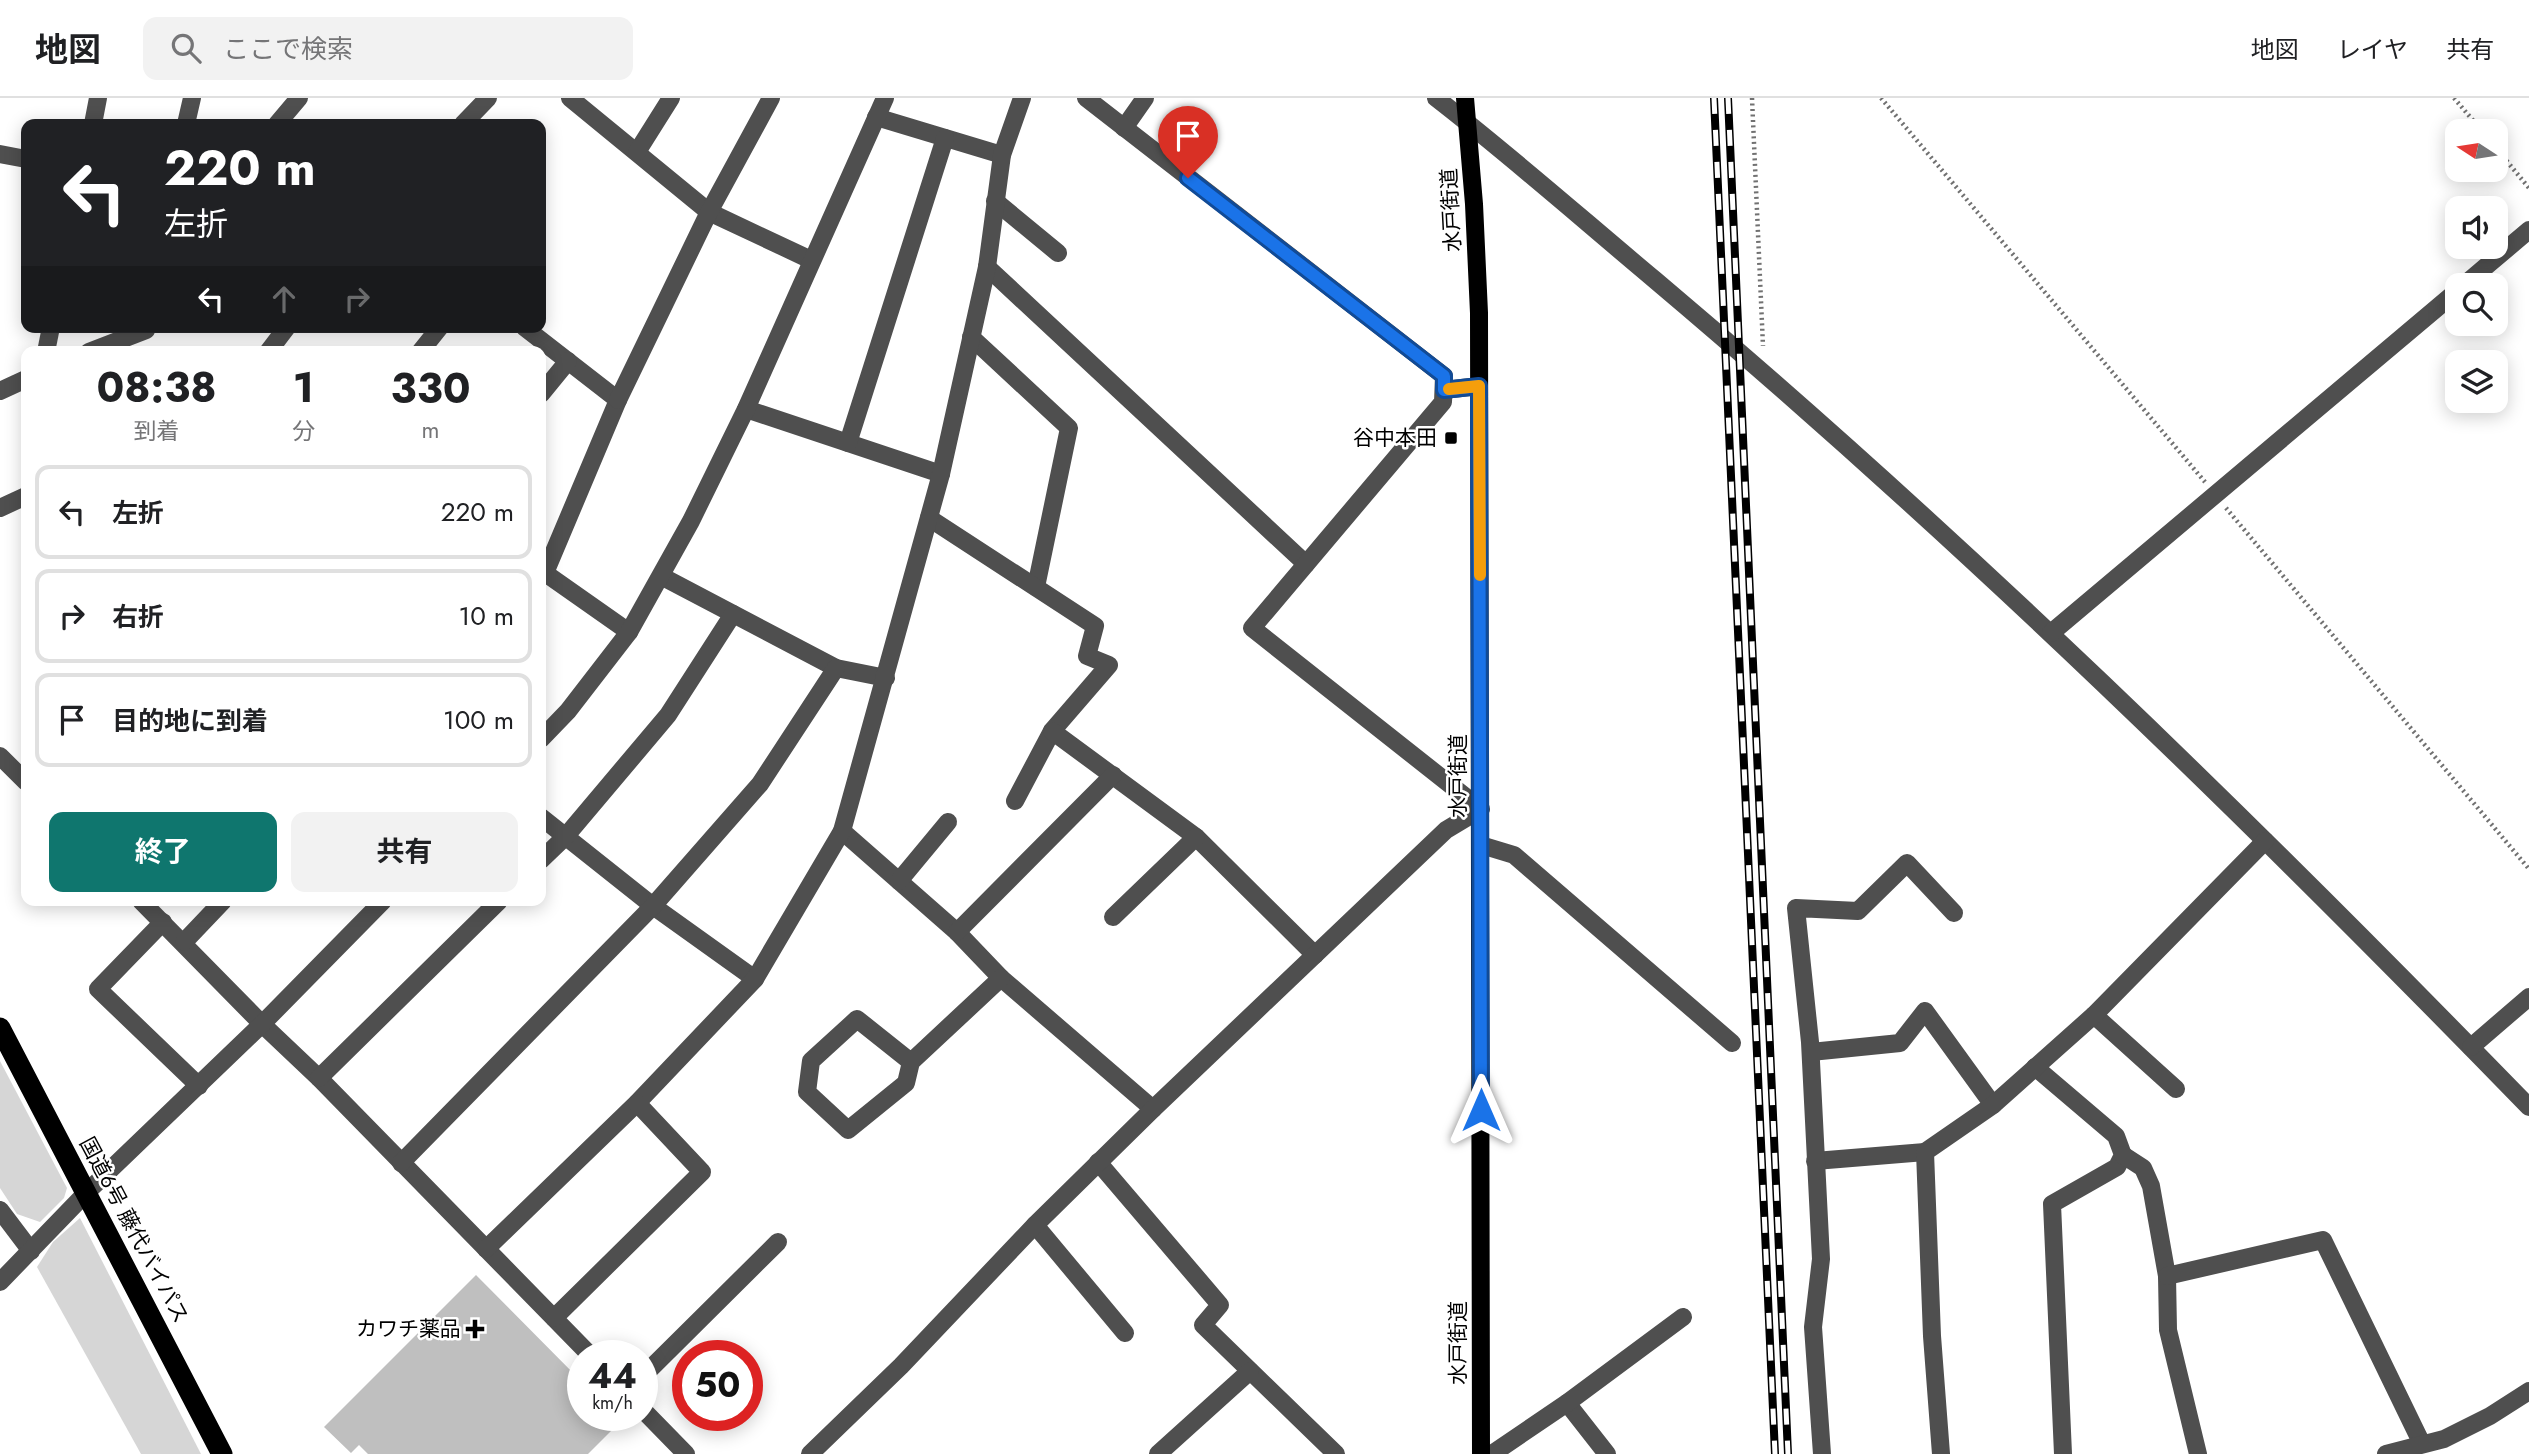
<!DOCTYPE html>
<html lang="ja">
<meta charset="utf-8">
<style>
:root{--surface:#fff;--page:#f2f2f2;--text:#202124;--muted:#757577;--line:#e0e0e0;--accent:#0f766e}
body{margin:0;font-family:Jost,"Noto Sans JP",sans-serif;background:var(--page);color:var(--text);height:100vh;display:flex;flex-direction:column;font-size:26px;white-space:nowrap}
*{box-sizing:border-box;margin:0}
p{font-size:23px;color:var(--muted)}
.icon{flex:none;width:38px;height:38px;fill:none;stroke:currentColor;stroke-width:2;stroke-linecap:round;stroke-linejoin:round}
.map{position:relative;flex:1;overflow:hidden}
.details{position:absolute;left:21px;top:248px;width:525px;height:560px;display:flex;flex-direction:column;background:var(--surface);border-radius:14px;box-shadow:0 4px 18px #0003}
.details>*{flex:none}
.hud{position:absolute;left:21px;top:21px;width:525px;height:214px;border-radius:14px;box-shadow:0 4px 18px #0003;background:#202124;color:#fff;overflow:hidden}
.needle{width:46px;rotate:282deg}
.tools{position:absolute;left:2445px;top:21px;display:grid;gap:14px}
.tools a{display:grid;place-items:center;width:63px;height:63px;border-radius:14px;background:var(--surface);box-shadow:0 4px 18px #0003;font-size:35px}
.speed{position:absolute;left:567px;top:1242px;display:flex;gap:14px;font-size:35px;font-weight:700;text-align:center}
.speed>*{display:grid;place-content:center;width:91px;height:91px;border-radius:50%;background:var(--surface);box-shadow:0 4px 18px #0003;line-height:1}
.speed small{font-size:18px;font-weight:400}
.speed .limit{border:10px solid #d22;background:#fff;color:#111}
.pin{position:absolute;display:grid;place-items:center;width:60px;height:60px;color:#fff;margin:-72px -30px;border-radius:50% 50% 50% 0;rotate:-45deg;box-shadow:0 0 7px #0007}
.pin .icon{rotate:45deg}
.me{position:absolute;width:77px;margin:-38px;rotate:0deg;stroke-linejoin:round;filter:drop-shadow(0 0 5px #0008)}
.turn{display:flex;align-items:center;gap:24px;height:147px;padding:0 28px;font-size:32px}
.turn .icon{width:91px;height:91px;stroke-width:2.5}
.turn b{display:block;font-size:49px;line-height:60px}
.lanes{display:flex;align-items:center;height:66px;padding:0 28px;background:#0003;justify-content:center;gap:35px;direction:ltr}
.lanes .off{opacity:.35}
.eta{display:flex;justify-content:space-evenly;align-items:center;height:119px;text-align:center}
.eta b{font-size:42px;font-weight:700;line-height:49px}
.action{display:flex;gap:14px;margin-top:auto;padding:14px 28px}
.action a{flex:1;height:80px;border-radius:14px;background:var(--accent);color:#fff;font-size:28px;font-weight:700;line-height:80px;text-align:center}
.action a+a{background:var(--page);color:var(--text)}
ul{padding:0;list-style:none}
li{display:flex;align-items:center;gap:21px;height:94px;margin:0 14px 10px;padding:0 14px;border:4px solid var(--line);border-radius:14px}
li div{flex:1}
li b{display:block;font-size:26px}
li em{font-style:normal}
header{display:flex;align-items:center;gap:42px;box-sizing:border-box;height:98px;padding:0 35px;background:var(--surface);border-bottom:2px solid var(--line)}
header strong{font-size:33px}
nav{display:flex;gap:38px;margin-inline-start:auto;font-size:24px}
.search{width:490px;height:63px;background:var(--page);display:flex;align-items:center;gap:18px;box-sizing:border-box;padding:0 24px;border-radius:14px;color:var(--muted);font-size:26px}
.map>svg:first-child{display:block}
</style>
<header>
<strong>地図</strong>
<div class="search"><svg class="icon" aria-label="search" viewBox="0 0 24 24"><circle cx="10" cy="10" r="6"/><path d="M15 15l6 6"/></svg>ここで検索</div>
<nav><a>地図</a><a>レイヤ</a><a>共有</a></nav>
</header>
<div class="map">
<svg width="2529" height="1356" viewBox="0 0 2529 1356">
<rect width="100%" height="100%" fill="#fff"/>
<g fill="#d6d6d6">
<polygon points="0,963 67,1090 64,1100 40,1124 17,1116 0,1090"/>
<polygon points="80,1120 201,1356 141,1356 37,1169 53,1144"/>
</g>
<polygon fill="#bfbfbf" points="476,1177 583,1285 583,1318 626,1318 588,1356 368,1356 359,1347 351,1355 324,1329"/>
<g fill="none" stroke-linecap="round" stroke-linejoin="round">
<g stroke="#717171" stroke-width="4.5" stroke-dasharray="2 3.5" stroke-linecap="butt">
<polyline points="1752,0 1763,248"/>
<polyline points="1881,0 2205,384"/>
<polyline points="2454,0 2482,33"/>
<polyline points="2496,50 2529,90"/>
<polyline points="2226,410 2529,771"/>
</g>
<g stroke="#4f4f4f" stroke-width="18">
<polyline points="570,0 709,114 811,162"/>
<path d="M 1436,0 C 1511,58 1582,121 1655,182 C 1962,441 2249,721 2529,1009"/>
<polyline points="876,19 1002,57"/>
<polyline points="93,26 98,0"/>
<polyline points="186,26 192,0"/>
<polyline points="277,26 299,0"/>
<polyline points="463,26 488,0"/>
<polyline points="1124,30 1145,0"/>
<polyline points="637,54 671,0"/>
<polyline points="0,56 26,61"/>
<polyline points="995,103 1058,155"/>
<polyline points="987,169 1306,466"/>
<polyline points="2464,187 2529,132"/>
<polyline points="524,229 618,302 545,475 629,534"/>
<polyline points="971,239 1069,330 1036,489"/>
<polyline points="46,254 51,229"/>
<polyline points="89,254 146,232 146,229"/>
<polyline points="268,254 287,229"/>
<polyline points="420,254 440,229"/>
<polyline points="1444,292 1479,288"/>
<polyline points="0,293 26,281"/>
<polyline points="541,296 568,263"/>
<polyline points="618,302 709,114 771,0"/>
<polyline points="746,311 941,376"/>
<polyline points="848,345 945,40"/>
<polyline points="0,410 26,398"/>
<polyline points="929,420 1095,528 1087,558 1109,567 1052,633 1015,703"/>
<polyline points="661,478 836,570 886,580"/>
<polyline points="2051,535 2457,193"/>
<polyline points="1052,633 1196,739 1315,857"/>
<polyline points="541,641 568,613 629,534 691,423 746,311 885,0"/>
<polyline points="0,658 26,684"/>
<polyline points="541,719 653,808 755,881"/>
<polyline points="842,733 957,834 1001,880 1153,1011"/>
<polyline points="1481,747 1514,757 1732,945"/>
<polyline points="541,762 566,738 668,617 733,516"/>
<polyline points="899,783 948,724"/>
<polyline points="141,803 262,926 319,980 591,1258"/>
<polyline points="1113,819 1196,739"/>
<polyline points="163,824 98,891 199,988"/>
<polyline points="957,834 1113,677"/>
<polyline points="184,844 223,803"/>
<polyline points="2094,917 2176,991"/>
<polyline points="2471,949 2529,899"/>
<polyline points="1811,954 1900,945 1925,913 1993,1007"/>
<polyline points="911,964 906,985 848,1032 807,994 811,963 857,921 911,964 1001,880"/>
<polyline points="2035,969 2116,1038 2123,1057 2117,1069 2052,1106 2063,1356"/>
<polyline points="319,980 499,803"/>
<polyline points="2123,1057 2143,1070 2151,1088 2167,1178 2168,1232 2198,1356"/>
<polyline points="1815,1063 1925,1054"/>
<polyline points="1098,1064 1220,1207 1203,1227 1336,1356"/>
<polyline points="401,1065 653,808 760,686 836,570"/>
<polyline points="0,1112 31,1153"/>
<polyline points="1035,1127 1125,1235"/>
<polyline points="486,1151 637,1005 755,881 842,733 941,376 987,169 1002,57 1022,0"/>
<polyline points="2167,1178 2323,1142 2422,1346"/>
<polyline points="0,1184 87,1094 262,926 383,803"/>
<polyline points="554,1220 702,1074 637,1005"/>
<polyline points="642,1279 778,1144"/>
<polyline points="1567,1305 1607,1356"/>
<polyline points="642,1311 686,1356"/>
<polyline points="810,1356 901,1268 1035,1127 1153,1011 1446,732 1481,711 1252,530 1443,304 1444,278 1086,0"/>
<polyline points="1158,1356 1250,1273"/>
<polyline points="1492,1356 1567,1305 1683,1219"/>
<polyline points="1822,1356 1813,1229 1821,1161 1810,944 1796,810 1858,813 1907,765 1954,815"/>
<polyline points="1941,1356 1932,1238 1925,1054 1993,1007 2094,917 2265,743"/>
<polyline points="2386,1356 2444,1341 2490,1318 2529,1293"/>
</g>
<polyline stroke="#000" stroke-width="18" points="1465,0 1474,106 1479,215 1481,1356"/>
<polyline stroke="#000" stroke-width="21" points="0,930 222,1356"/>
<defs>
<g id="rail">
<polyline points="1714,0 1775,1356"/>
<polyline points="1728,0 1788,1356"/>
</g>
</defs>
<use href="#rail" stroke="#000" stroke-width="8"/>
<use href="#rail" stroke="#fff" stroke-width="5" stroke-dasharray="16" stroke-linecap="butt"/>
</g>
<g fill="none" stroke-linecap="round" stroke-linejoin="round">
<defs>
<polyline id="route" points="1188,80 1444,278 1444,292 1479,288 1481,1012"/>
</defs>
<use href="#route" stroke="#114b97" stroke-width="18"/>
<use href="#route" stroke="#1a73e8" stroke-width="12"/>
<polyline stroke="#f59e0b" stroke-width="12" points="1449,291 1479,288 1480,477"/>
</g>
<g fill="#000" stroke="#fff" stroke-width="2.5">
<rect x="1444" y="333" width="14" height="14" rx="3.5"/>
<path d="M471.5 1220.5h7v7h7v7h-7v7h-7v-7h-7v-7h7z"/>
</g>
<g text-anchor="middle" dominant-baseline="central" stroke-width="5" stroke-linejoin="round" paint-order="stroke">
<g font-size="21" fill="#000" stroke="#fff">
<text transform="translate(1451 112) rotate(-93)">水戸街道</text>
<text transform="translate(1458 678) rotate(-90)">水戸街道</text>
<text transform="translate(134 1132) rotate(62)">国道6号 藤代バイパス</text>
<text transform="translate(1458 1245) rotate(-90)">水戸街道</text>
</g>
<g font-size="21" fill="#000" stroke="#fff" text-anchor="end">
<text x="1437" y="340">谷中本田</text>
<text x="461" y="1231">カワチ薬品</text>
</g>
</g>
</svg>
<div class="tools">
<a><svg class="needle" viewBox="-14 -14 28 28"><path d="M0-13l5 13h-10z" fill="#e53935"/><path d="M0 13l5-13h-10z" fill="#757577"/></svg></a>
<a><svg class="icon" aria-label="sound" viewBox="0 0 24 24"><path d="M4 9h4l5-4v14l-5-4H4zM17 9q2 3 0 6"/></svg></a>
<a><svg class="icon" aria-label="search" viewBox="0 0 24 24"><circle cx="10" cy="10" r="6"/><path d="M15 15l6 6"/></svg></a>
<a><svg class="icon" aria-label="layers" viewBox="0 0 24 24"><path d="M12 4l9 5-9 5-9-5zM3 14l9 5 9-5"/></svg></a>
</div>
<div class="speed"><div>44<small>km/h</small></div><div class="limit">50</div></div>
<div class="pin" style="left:1188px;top:80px;background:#d93025"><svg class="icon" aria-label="arrive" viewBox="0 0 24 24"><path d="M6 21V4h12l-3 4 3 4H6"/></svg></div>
<svg class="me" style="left:1481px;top:1012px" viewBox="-20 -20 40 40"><path d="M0-17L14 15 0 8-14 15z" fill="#1a73e8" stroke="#fff" stroke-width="4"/></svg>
<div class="hud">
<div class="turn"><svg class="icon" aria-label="left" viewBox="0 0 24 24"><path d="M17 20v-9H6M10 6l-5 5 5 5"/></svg><div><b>220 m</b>左折</div></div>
<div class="lanes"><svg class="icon" aria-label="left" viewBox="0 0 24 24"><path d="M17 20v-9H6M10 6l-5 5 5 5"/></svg><svg class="icon off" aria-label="ahead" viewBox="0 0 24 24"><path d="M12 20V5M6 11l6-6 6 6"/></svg><svg class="icon off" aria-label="right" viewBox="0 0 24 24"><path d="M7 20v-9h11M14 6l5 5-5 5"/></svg></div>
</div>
<section class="details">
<div class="eta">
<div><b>08:38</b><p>到着</p></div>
<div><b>1</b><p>分</p></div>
<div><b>330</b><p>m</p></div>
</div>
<ul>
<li><svg class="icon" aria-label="left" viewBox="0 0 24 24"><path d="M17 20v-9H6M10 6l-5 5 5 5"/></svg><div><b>左折</b></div><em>220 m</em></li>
<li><svg class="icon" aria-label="right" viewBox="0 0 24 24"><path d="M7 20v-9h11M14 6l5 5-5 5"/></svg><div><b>右折</b></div><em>10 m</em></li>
<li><svg class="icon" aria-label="arrive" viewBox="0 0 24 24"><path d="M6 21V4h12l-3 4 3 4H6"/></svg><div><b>目的地に到着</b></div><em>100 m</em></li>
</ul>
<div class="action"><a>終了</a><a>共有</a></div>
</section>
</div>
